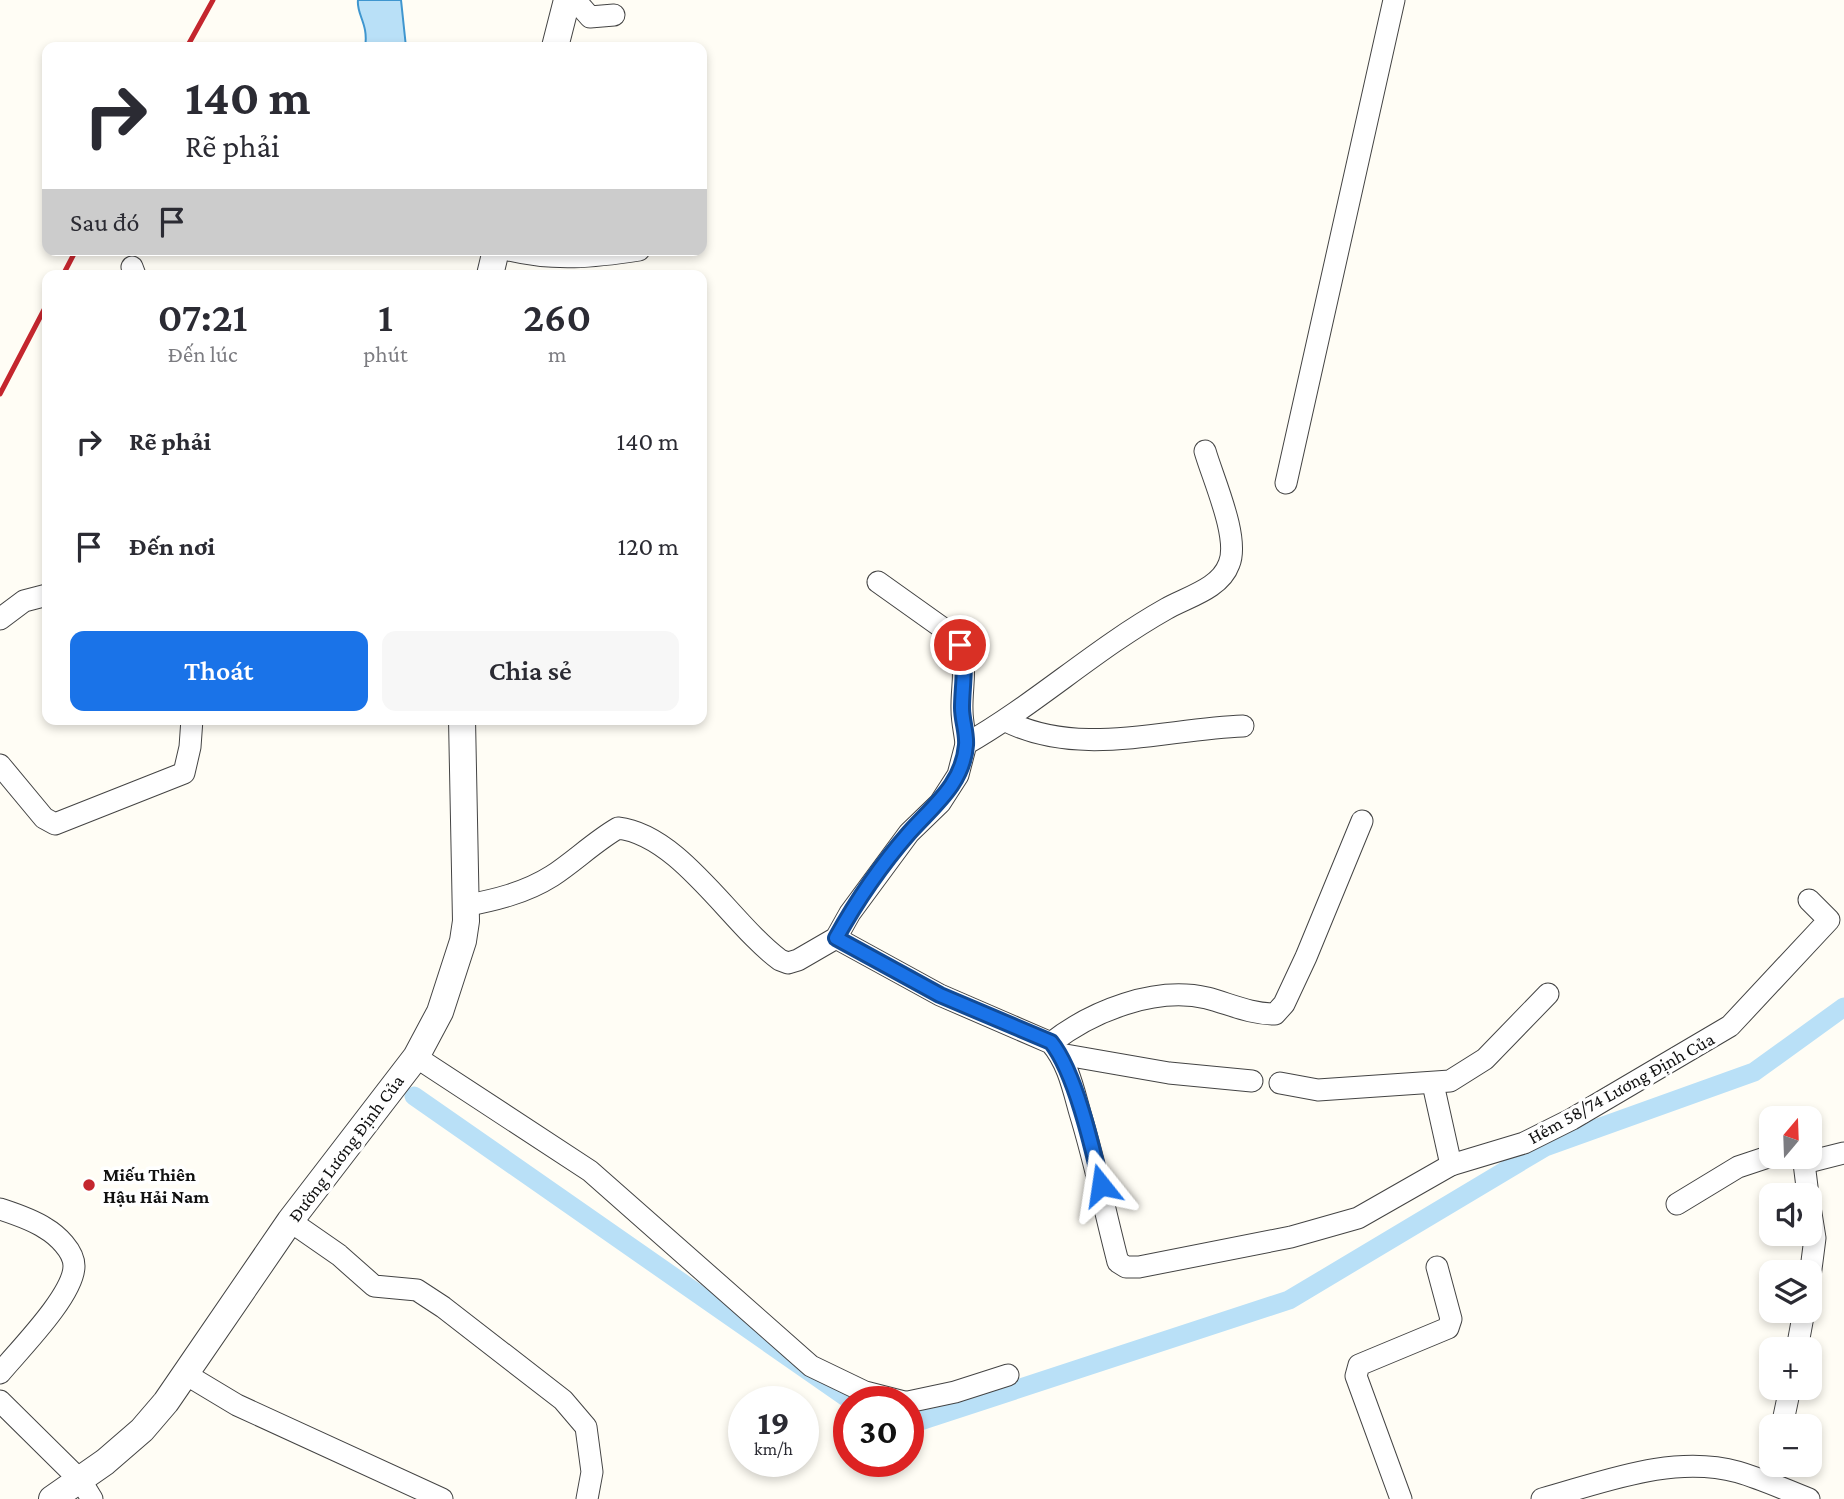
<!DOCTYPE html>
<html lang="vi">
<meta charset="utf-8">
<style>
:root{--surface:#fff;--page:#f7f7f7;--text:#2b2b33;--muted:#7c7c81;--accent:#1a73e8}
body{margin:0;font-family:"Crimson Pro",serif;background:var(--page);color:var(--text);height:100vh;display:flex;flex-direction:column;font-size:26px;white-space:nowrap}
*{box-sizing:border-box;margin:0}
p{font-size:23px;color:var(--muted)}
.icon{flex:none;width:38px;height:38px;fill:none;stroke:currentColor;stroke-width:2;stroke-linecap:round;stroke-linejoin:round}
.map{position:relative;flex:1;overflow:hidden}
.details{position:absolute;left:42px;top:270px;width:665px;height:455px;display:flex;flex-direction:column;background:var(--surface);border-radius:14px;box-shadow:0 4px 10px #0003}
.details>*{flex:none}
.hud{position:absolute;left:42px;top:42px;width:665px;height:214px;border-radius:14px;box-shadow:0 4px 10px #0003;background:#fff;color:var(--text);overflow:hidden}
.needle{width:46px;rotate:19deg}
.controls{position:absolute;left:1759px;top:1106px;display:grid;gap:14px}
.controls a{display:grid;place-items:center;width:63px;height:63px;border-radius:14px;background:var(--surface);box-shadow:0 4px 10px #0003;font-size:35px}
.speed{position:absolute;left:728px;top:1386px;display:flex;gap:14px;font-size:35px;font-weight:700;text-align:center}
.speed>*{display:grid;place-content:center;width:91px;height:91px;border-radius:50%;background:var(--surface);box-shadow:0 4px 10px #0003;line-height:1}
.speed small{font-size:18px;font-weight:400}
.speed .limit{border:10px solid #d22;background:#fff;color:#111}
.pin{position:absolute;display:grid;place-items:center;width:60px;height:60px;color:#fff;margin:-30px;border:4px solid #fff;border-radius:50%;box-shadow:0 2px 7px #0007}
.me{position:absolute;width:77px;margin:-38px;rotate:345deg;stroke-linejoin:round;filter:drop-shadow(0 0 5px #0008)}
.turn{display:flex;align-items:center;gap:24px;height:147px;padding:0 28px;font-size:32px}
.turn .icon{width:91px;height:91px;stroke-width:2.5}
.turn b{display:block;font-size:49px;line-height:60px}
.then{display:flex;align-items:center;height:66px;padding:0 28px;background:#0003;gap:14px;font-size:26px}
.eta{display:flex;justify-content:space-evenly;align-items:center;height:119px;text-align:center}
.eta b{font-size:42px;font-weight:600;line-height:49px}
.cta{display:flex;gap:14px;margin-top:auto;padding:14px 28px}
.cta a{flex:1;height:80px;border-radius:14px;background:var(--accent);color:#fff;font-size:28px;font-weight:600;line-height:80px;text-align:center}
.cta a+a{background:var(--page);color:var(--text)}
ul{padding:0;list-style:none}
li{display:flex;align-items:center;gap:21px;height:105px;padding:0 28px}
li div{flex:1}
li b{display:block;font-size:26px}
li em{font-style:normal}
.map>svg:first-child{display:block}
</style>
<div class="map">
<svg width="1844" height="1499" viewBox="0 0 1844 1499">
<rect width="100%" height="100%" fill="#fffdf5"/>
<path fill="#b9e0f7" stroke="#3f96cf" stroke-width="2" d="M 358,0 L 401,0 L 406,47 L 365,47 C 369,24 356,14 358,0 Z"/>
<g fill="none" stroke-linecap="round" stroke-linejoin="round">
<g stroke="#b9e0f7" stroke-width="19">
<polyline points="414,1096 853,1402"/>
<polyline points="908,1425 1289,1300 1545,1147 1754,1072 1844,1007"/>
</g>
<defs>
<g id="minor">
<polyline points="575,0 590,17 614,15"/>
<path d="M 509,250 C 554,261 594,257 639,250"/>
<polyline points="132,267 135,275"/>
<polyline points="1286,483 1394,0"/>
<path d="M 878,582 L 951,634 C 971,657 961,682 962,710 C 962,722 965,733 966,744"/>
<polyline points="0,619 24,601 47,595"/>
<path d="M 1006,721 C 1080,758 1164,729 1243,726"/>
<polyline points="0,765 44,818 55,824 184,773 190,747 192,719"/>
<path d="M 464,906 C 495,900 525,893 552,876 C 575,861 594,842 618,828 C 680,835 731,924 780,960 L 788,963 L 798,960 L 836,938 L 850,913 L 909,833 L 940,803 L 958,775 L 966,744 C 1036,704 1095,649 1166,609 C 1187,597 1220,589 1229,564 C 1240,538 1213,479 1205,451"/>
<path d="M 836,938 L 940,995 L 1051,1043 C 1068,1063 1073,1088 1080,1113 C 1095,1162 1105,1212 1118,1262 L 1126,1267 L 1139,1267 L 1291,1237 L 1358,1218 L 1451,1165 L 1524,1143 L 1572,1119 L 1730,1026 L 1829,920 L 1809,900"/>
<path d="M 1051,1043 C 1092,1011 1155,986 1207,998 C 1230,1004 1250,1014 1275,1014 L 1284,1004 L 1306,957 L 1362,821"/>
<polyline points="1060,1054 1169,1073 1252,1081"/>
<polyline points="416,1057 590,1171 811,1366 865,1392 904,1402"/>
<polyline points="1280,1083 1318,1090 1450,1081 1485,1059 1548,994"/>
<polyline points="1433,1084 1451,1165"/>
<polyline points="1808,1195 1804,1163 1844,1153"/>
<polyline points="1677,1204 1738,1167 1771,1156"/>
<polyline points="1810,1207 1815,1238 1810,1277"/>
<path d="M 0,1209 C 15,1214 31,1219 45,1228 C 57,1235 74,1251 74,1266 C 74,1295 19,1350 0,1373"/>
<polyline points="290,1221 339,1255 374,1286 417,1290 443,1307 563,1400 586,1427 592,1472 587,1499"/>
<polyline points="1797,1349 1804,1311"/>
<polyline points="187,1375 237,1405 442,1499"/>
<polyline points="0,1401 81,1481 92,1499"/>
<polyline points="908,1402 955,1392 1008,1375"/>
<polyline points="1782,1426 1790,1388"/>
<polyline points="1401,1499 1356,1376 1359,1365 1448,1328 1451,1319 1437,1267"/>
<path d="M 1542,1499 C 1604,1482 1673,1454 1738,1472 C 1762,1479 1786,1490 1809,1499"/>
</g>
<g id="tertiary">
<polyline points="555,47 567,0"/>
<polyline points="490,275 496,250"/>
<polyline points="52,1499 105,1462 142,1430 166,1402 290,1221 416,1057 440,1012 463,941 466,921 462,719"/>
</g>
</defs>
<use href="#minor" stroke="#444" stroke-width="23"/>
<use href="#tertiary" stroke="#444" stroke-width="28"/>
<use href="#minor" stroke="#fff" stroke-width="21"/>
<use href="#tertiary" stroke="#fff" stroke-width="26"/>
<g stroke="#c4262e" stroke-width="5">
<polyline points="187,47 213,0"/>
<polyline points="63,275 76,250"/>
<polyline points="0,394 47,304"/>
</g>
</g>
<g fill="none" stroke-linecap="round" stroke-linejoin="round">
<defs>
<path id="route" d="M 960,645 C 967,666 962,686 962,708 C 962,720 967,733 966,745 C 963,784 933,806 909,833 C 882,864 856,902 836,938 L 940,995 L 1051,1042 C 1075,1072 1092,1146 1101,1185"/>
</defs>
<use href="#route" stroke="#114b97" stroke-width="18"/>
<use href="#route" stroke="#1a73e8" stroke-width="12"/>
</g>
<circle fill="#c4262e" stroke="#fff" stroke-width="2.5" cx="89" cy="1185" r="7"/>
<g text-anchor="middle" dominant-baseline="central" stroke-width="7" stroke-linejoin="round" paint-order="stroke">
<g font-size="19" fill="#111" stroke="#fff">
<text transform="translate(1621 1088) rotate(-29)">Hẻm 58/74 Lương Định Của</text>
<text transform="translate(346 1148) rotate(-53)">Đường Lương Định Của</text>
</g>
<g font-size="19" font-weight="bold" fill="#111" stroke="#fff" text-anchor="start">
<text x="103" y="1174">Miếu Thiên<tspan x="103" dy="22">Hậu Hải Nam</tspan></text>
</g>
</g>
</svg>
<div class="controls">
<a><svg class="needle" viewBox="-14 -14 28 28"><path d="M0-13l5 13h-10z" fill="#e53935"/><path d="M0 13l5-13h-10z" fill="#7c7c81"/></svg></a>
<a><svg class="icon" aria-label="sound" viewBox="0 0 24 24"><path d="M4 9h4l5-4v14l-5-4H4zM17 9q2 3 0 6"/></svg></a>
<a><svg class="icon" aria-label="layers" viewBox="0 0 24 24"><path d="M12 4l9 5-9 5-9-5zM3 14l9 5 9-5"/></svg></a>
<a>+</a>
<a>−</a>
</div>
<div class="speed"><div>19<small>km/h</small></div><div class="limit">30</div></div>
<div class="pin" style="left:960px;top:645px;background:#d93025"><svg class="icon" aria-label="arrive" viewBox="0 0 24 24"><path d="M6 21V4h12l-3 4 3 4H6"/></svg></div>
<svg class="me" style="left:1101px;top:1185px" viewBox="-20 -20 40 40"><path d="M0-17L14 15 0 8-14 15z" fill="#1a73e8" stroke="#fff" stroke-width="4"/></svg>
<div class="hud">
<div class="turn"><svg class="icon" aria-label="right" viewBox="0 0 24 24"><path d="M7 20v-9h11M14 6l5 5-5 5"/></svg><div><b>140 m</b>Rẽ phải</div></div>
<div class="then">Sau đó<svg class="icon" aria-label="arrive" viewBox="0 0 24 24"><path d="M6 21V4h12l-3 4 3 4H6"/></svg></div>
</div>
<section class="details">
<div class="eta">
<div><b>07:21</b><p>Đến lúc</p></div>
<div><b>1</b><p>phút</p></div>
<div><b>260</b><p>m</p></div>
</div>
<ul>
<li><svg class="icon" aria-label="right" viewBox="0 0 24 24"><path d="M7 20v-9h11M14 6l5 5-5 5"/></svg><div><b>Rẽ phải</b></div><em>140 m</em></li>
<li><svg class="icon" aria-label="arrive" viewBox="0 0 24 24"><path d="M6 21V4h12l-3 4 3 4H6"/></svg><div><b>Đến nơi</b></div><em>120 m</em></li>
</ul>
<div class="cta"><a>Thoát</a><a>Chia sẻ</a></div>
</section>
</div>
